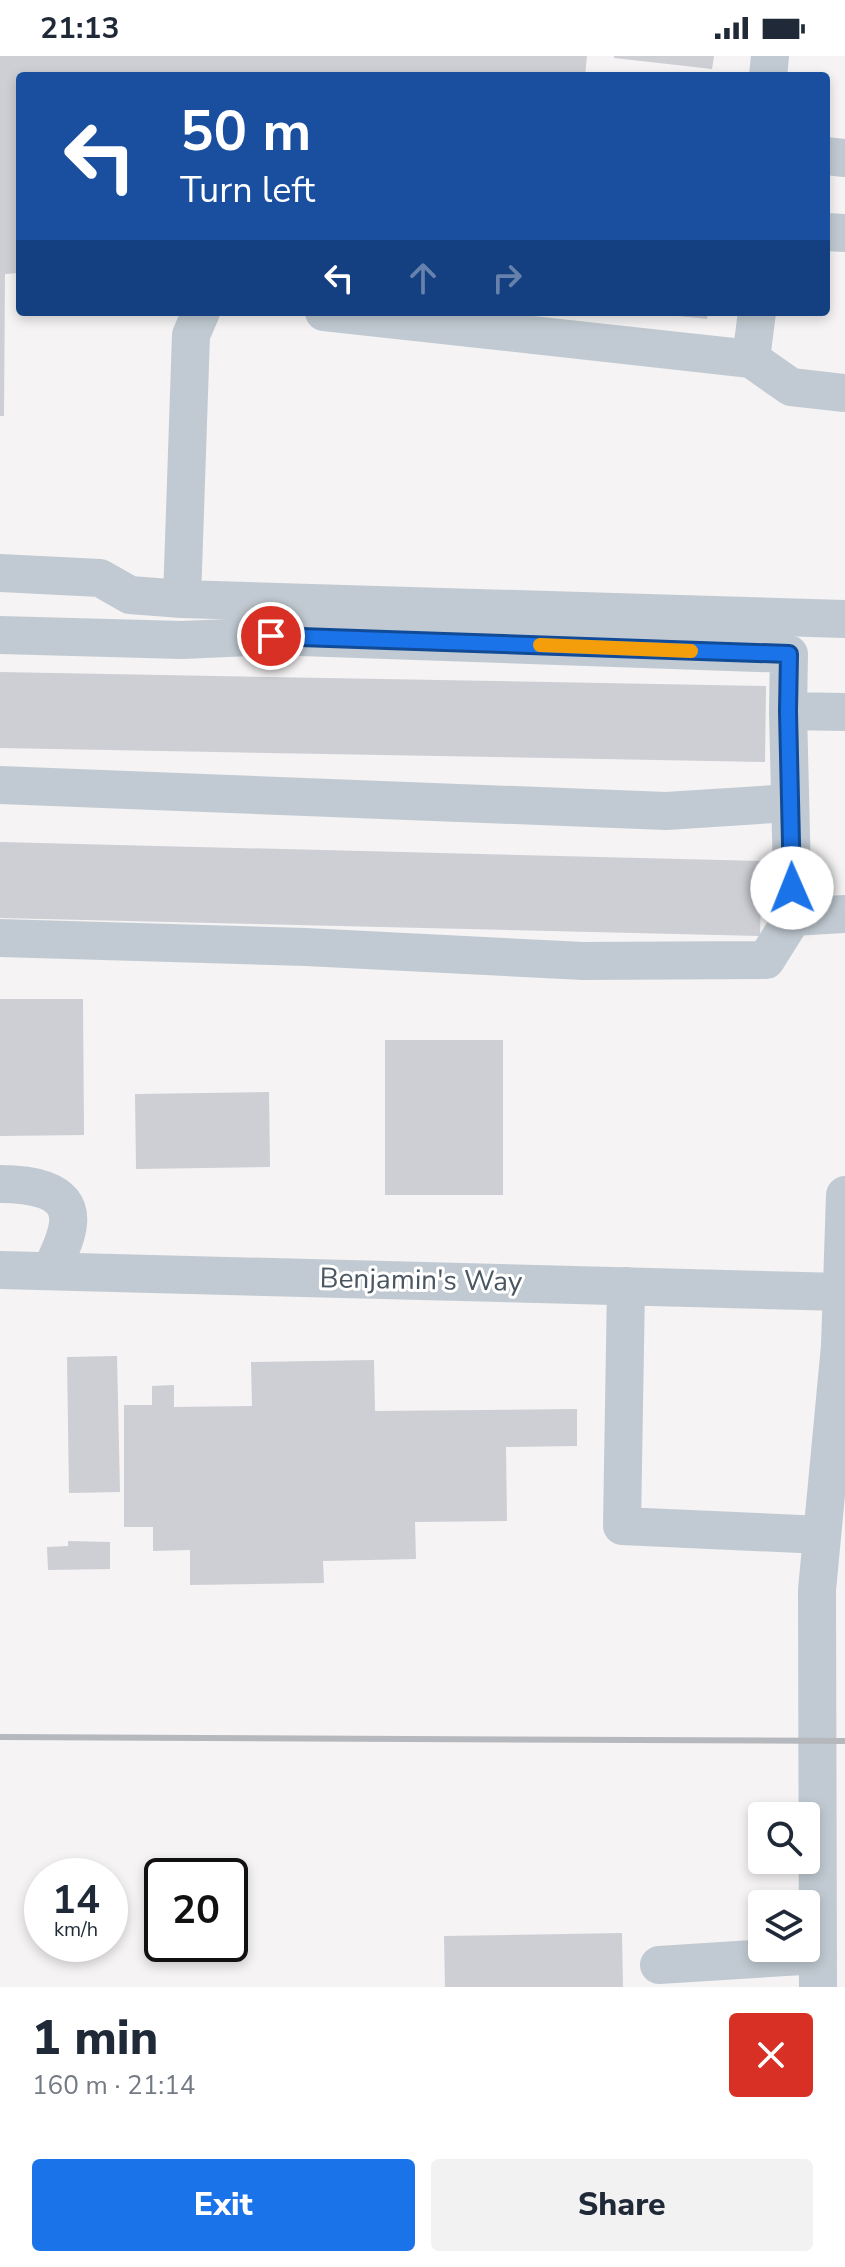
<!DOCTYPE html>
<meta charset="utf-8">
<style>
:root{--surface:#fff;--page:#f2f2f3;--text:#1f2937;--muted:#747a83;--accent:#1a73e8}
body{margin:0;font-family:"Nunito Sans",sans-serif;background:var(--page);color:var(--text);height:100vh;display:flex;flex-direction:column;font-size:30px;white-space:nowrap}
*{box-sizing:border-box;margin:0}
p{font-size:26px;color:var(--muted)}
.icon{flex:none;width:44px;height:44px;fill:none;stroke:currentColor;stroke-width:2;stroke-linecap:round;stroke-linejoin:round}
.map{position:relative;height:1931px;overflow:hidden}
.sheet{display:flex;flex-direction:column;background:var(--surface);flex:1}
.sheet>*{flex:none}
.banner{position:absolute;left:16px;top:16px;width:814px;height:244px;border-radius:8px;box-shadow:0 4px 12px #0003;background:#1a4fa0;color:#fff;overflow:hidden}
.controls{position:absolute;left:748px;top:1746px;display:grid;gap:16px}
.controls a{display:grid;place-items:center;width:72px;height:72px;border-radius:8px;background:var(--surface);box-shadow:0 4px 12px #0003;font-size:40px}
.speed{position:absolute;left:24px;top:1802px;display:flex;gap:16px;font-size:40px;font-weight:700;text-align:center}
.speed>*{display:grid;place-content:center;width:104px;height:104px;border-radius:50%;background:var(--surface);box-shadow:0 4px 12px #0003;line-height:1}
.speed small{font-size:20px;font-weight:400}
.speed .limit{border:4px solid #111;border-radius:12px;background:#fff;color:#111}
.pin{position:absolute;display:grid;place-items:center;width:68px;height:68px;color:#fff;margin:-34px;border:4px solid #fff;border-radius:50%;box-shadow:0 2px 8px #0007}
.me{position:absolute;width:88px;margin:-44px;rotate:359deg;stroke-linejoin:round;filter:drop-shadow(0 0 6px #0008)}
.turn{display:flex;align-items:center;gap:28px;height:168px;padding:0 32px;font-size:36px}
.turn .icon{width:104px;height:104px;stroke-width:2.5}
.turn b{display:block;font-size:56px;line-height:68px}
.lanes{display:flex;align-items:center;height:76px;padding:0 32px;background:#0003;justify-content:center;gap:40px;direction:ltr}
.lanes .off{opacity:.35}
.round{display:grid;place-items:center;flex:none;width:84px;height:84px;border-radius:8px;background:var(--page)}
.overview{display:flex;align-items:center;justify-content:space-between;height:136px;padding:0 32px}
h1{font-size:48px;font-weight:800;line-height:60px}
.primary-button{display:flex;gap:16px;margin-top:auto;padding:16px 32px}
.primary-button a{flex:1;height:92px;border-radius:8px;background:var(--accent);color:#fff;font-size:32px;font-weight:800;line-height:92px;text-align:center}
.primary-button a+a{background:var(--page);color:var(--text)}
.status{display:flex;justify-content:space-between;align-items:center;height:56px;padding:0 40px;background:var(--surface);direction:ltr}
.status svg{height:22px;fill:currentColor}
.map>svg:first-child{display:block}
</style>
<div class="status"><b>21:13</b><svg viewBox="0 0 49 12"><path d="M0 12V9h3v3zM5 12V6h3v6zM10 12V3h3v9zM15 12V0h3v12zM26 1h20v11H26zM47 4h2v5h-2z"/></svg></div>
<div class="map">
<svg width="845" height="1931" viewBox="0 0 845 1931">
<rect width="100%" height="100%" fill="#f5f3f3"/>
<g fill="#cdcfd5">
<polygon points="0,0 587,0 585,20 20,20 20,217 5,218 4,360 0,360"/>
<polygon points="614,0 714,0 712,13 614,2"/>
<polygon points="659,256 708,256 707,263 659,258"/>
<polygon points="0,616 766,630 765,706 0,692"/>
<polygon points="0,786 762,805 760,880 0,862"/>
<polygon points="0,943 83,943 84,1079 0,1080"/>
<rect x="385" y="984" width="118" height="155"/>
<polygon points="269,1036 270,1111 136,1113 135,1038"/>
<polygon points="117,1300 120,1436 69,1437 67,1301"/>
<polygon points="374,1304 375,1355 577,1353 577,1390 506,1391 507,1465 415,1466 416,1503 323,1505 324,1527 190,1529 190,1494 153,1495 153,1471 124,1471 124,1349 152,1349 152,1330 174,1329 174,1351 252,1350 251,1306"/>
<polygon points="68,1485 110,1486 110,1513 48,1514 47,1491 68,1490"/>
<polygon points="622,1877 623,1931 445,1931 444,1880"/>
</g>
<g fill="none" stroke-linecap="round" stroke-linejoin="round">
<g stroke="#c1cad2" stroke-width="38">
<polyline points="768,20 770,0"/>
<polyline points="826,100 845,102"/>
<polyline points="826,176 845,177"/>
<polyline points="201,256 191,279 182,543 845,563"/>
<polyline points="324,256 751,303 791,331 845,337"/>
<polyline points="751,303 757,256"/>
<polyline points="0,517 100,522 130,539 182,543"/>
<polyline points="0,579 182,584 271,580 789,598 788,655 845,656"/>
<polyline points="788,655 793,861"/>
<polyline points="0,729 666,755 790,747"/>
<polyline points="0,882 306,891 583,905 766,904 793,861 845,858"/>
<path d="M 0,1128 C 24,1128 72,1131 68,1167 C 67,1183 57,1200 51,1215"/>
<polyline points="0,1214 843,1236"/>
<polyline points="626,1230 622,1470 822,1479"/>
<polyline points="659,1909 818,1899"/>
<polyline points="818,1931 817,1534 840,1290 845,1139"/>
</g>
<polyline stroke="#b5b8bd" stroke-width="6" points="0,1681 845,1685"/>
</g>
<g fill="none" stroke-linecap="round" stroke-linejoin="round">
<defs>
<polyline id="route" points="271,580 789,598 788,655 792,832"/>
</defs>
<use href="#route" stroke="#114b97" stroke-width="20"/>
<use href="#route" stroke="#1a73e8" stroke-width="14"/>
<polyline stroke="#f59e0b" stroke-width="14" points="540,589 691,595"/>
</g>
<g text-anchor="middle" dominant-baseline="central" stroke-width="6" stroke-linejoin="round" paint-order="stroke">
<g font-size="28" fill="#4a5661" stroke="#fff">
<text transform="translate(421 1224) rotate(1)">Benjamin's Way</text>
</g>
</g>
</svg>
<div class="controls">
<a><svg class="icon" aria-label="search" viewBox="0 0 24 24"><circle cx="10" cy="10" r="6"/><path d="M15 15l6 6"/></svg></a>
<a><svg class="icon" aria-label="layers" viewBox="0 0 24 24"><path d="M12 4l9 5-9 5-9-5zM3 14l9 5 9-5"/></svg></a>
</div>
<div class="speed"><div>14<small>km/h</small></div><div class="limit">20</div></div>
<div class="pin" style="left:271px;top:580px;background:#d93025"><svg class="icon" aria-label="arrive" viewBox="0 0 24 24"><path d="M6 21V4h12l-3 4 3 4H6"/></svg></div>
<svg class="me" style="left:792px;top:832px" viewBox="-20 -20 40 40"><circle r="19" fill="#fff"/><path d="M0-13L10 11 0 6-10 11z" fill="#1a73e8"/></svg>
<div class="banner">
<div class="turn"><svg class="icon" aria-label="left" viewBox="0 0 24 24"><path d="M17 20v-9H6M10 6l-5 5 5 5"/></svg><div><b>50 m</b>Turn left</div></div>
<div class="lanes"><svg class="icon" aria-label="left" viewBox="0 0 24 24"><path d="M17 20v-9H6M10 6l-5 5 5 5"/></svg><svg class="icon off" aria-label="ahead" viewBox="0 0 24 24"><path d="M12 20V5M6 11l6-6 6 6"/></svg><svg class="icon off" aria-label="right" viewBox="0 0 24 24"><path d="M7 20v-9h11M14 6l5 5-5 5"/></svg></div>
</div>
</div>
<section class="sheet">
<div class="overview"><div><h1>1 min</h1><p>160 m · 21:14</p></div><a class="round" style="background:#d93025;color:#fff"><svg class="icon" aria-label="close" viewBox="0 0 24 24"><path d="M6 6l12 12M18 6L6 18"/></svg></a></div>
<div class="primary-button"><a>Exit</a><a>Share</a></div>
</section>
